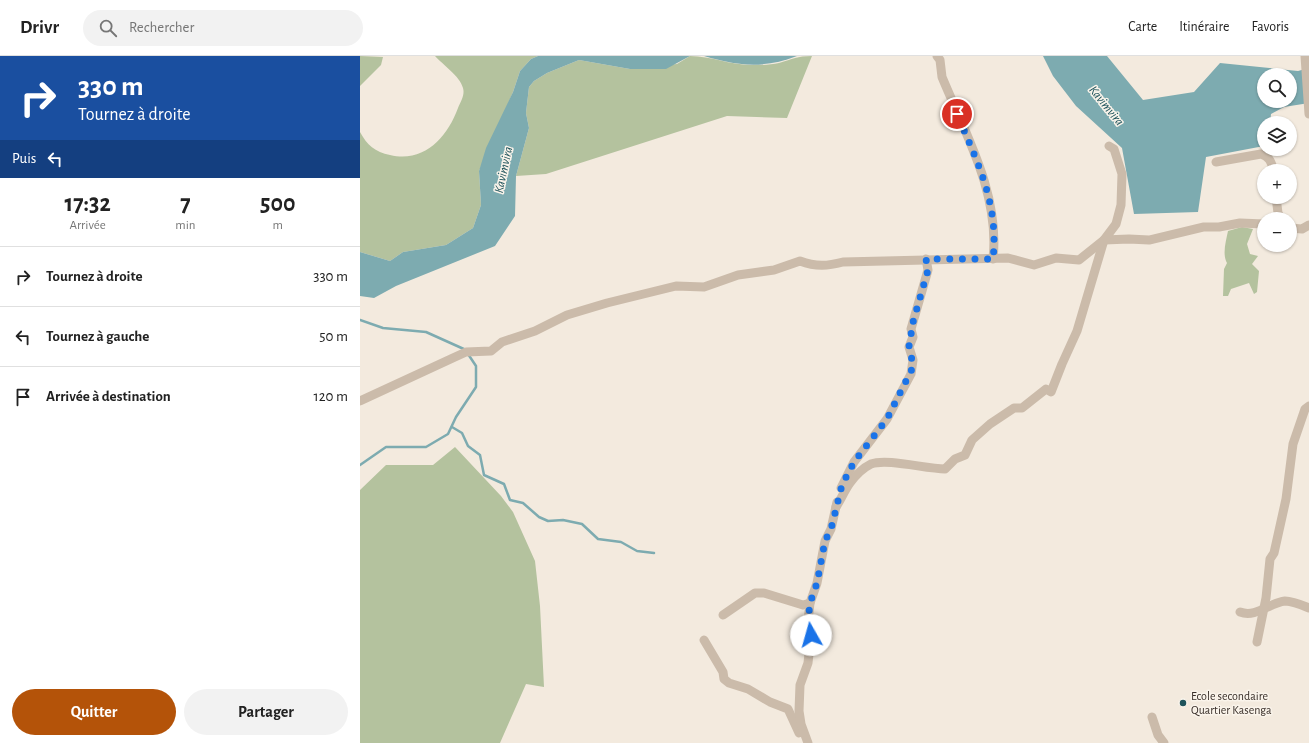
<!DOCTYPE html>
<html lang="fr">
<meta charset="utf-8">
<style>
:root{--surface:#fff;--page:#f2f2f2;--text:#222;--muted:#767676;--line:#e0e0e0;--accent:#b45309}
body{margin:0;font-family:"Alegreya Sans",sans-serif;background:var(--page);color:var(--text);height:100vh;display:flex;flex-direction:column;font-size:15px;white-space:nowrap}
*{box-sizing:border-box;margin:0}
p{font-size:13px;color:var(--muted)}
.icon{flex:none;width:22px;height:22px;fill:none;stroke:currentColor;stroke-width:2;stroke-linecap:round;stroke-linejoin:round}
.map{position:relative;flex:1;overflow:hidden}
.side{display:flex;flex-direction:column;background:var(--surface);width:360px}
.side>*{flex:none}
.banner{background:#1a4fa0;color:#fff;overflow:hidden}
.tools{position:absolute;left:897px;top:12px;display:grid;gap:8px}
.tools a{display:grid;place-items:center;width:40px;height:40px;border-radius:50%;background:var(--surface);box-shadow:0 1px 3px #0004;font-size:20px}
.pin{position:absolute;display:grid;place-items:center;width:34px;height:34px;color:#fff;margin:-17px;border:2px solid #fff;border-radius:50%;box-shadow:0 1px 4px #0007}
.me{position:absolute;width:44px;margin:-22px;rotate:353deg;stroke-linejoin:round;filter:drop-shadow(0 0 3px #0008)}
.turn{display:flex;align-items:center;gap:14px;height:84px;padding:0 12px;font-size:18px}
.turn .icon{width:52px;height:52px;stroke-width:2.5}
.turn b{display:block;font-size:28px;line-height:34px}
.then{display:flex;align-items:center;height:38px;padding:0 12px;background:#0003;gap:8px;font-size:15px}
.eta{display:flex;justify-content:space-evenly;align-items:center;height:68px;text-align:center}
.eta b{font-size:24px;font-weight:600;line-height:28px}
.action{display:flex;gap:8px;margin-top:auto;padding:8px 12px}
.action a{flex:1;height:46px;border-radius:24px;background:var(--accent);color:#fff;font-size:16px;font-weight:600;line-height:46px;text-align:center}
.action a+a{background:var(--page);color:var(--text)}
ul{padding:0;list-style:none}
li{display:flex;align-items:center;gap:12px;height:60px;padding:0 12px;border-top:1px solid var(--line)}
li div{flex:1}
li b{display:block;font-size:15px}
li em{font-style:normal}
header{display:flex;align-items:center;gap:24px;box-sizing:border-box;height:56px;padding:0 20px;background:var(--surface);border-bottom:1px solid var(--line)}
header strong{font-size:19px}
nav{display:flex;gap:22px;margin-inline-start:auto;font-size:14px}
.search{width:280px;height:36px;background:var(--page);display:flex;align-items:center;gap:10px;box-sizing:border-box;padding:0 14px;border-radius:22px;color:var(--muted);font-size:15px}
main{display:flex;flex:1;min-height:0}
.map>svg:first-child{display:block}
</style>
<header>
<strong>Drivr</strong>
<div class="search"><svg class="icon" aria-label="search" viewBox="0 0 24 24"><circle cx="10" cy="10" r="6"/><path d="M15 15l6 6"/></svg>Rechercher</div>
<nav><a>Carte</a><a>Itinéraire</a><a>Favoris</a></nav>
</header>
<main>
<section class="side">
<div class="banner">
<div class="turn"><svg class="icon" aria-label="right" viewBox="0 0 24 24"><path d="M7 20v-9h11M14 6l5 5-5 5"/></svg><div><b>330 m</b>Tournez à droite</div></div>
<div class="then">Puis<svg class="icon" aria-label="left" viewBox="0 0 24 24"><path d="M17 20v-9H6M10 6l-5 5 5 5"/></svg></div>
</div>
<div class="eta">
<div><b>17:32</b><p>Arrivée</p></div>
<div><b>7</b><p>min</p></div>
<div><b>500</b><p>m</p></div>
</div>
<ul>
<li><svg class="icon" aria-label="right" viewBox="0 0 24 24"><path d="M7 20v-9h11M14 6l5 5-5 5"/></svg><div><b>Tournez à droite</b></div><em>330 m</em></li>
<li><svg class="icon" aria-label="left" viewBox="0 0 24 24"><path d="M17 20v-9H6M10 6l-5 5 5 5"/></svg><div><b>Tournez à gauche</b></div><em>50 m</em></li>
<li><svg class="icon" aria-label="arrive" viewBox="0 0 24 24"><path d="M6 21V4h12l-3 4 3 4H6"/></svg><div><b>Arrivée à destination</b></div><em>120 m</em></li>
</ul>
<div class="action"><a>Quitter</a><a>Partager</a></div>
</section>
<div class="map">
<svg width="949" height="687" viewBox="0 0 949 687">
<rect width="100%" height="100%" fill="#f3eade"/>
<g fill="#b4c29e">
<polygon points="0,0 23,1 21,9 0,30"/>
<path d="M 75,0 L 178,0 L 171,3 L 160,15 L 153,36 L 119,115 L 121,149 L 113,172 L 86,189 L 43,196 L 30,205 L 0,196 L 0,76 C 7,89 15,96 30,99 C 64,107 87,82 98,52 C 101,45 105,39 103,32 C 100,20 83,9 75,0 Z"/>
<path d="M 330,0 C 351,0 370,9 391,9 C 400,9 411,9 419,7 C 433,3 437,0 452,0 L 427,62 L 367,60 L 186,118 L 156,120 L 169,72 L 166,57 L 169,31 L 174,25 L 187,17 L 219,4 L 270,13 L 317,8 Z"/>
<path d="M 882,171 L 893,173 L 887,188 L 890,198 L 898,200 L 892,208 L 899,215 L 897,236 L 894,238 L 889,227 L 871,233 L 868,240 L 863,240 L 864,213 L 867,207 C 862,198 866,185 868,175 Z"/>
<polygon points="95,391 141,440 153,456 175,505 180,550 184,631 166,628 140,687 0,687 0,434 26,409 73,409"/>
</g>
<g fill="#7dabb0" fill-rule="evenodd">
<polygon points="178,0 330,0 306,13 270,13 219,4 187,17 174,25 169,31 166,57 169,72 156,120 155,160 135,190 36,230 14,242 0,240 0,196 30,205 43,196 86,189 113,172 121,149 119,115 126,92 153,36 160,15 171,3"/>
<path d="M 344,0 L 437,0 C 403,13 378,10 344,0 Z"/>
<path d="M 683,0 L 747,0 L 783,44 L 834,36 L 860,7 L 938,15 L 949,12 L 949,47 L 924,51 L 911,58 L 910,67 L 904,67 L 904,90 L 846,101 L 838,156 L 774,158 L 762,92 L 716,50 L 693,20 ZM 904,19 L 930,19 L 930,45 L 904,45 Z"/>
</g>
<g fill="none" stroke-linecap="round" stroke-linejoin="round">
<g stroke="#7dabb0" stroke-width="2.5">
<polyline points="0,264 23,272 66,276 106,294"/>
<polyline points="92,371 102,377 108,390 120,399 124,419 144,428 150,444 163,447 179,461 188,465 203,464 222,468 238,483 261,486 277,495 294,497"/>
<polyline points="0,409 26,391 66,391 88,378 96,361 116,331 116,310 108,298"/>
</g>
<g stroke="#cbbbaa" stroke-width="9">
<path d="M 577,0 L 580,4 L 582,21 C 606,79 640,138 633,203"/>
<polyline points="945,0 949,58"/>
<path d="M 856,106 L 901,98 C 910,101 911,106 914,115"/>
<polyline points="916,141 918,157 921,163"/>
<polyline points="930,172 942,173 949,169"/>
<path d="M 0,345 L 95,301 L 106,296 L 131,295 L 142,286 L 175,275 L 207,259 L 247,247 L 316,230 L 344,231 L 378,219 L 414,214 L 440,205 C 456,211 468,210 483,206 L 648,202 L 674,209 L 696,202 L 719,204 L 744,184 L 769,183 L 789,184 L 843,171 L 859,171 L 880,167 L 904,168"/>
<polyline points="481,432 494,406 527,363 551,318 553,304 549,291 553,281 551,273 568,214 566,203"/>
<path d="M 476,451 C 481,443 485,434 490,427 C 495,420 503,412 511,408 C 527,402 566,413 585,413 L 595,403 L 605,399 L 612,384 L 630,368 L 654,352 L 662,352 L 686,333 L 691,336 L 702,308 L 717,275 L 744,184 L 756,168 L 761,149 L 762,118 L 754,93 L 749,90"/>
<path d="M 880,556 C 896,562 909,547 925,545 C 932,545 942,549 949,552"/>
<polyline points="363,559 395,537 404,537 443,549 450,547"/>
<polyline points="344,584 363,616 364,623 369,627 388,633 410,646 428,653 439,677"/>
<polyline points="897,586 906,542 910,503 914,497 926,443 933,388 945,353 949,350"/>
<polyline points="792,661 798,679 804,687"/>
<polyline points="448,687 441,668 439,655 440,629 448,607 451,579 448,565 450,547 457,527 465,485 471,473 477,446"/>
</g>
</g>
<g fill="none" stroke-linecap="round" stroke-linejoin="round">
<path stroke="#1a73e8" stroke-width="7" stroke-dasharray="0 12.6" d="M 451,579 L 448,565 L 450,547 L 457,527 L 465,485 L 471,473 L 482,429 L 494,406 L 527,363 L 553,311 C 553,304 550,299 549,292 C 549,285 552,280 551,273 L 568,214 L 566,203 L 633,203 C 639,149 618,107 597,58"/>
</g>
<circle fill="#1e535b" stroke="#faf4eb" stroke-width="1.5" cx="823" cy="647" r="4"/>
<g text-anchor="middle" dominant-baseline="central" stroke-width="3" stroke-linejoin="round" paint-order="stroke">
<g font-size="12" fill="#392f29" stroke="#faf4eb" text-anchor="start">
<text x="831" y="640">Ecole secondaire<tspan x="831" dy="14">Quartier Kasenga</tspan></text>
</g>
<g font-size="13" font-style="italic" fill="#1e535b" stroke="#faf4eb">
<text transform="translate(746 50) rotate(51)">Kavimvira</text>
<text transform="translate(144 114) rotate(-78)">Kavimvira</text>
</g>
</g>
</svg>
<div class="tools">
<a><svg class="icon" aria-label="search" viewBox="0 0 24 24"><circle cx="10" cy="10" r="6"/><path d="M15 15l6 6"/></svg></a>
<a><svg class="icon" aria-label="layers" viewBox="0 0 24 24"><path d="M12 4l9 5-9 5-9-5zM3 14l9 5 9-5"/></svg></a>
<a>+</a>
<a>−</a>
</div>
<div class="pin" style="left:597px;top:58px;background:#d93025"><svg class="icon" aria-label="arrive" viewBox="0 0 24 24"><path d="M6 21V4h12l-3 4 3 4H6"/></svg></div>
<svg class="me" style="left:451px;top:579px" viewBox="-20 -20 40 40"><circle r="19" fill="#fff"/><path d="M0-13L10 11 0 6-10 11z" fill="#1a73e8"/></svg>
</div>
</main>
